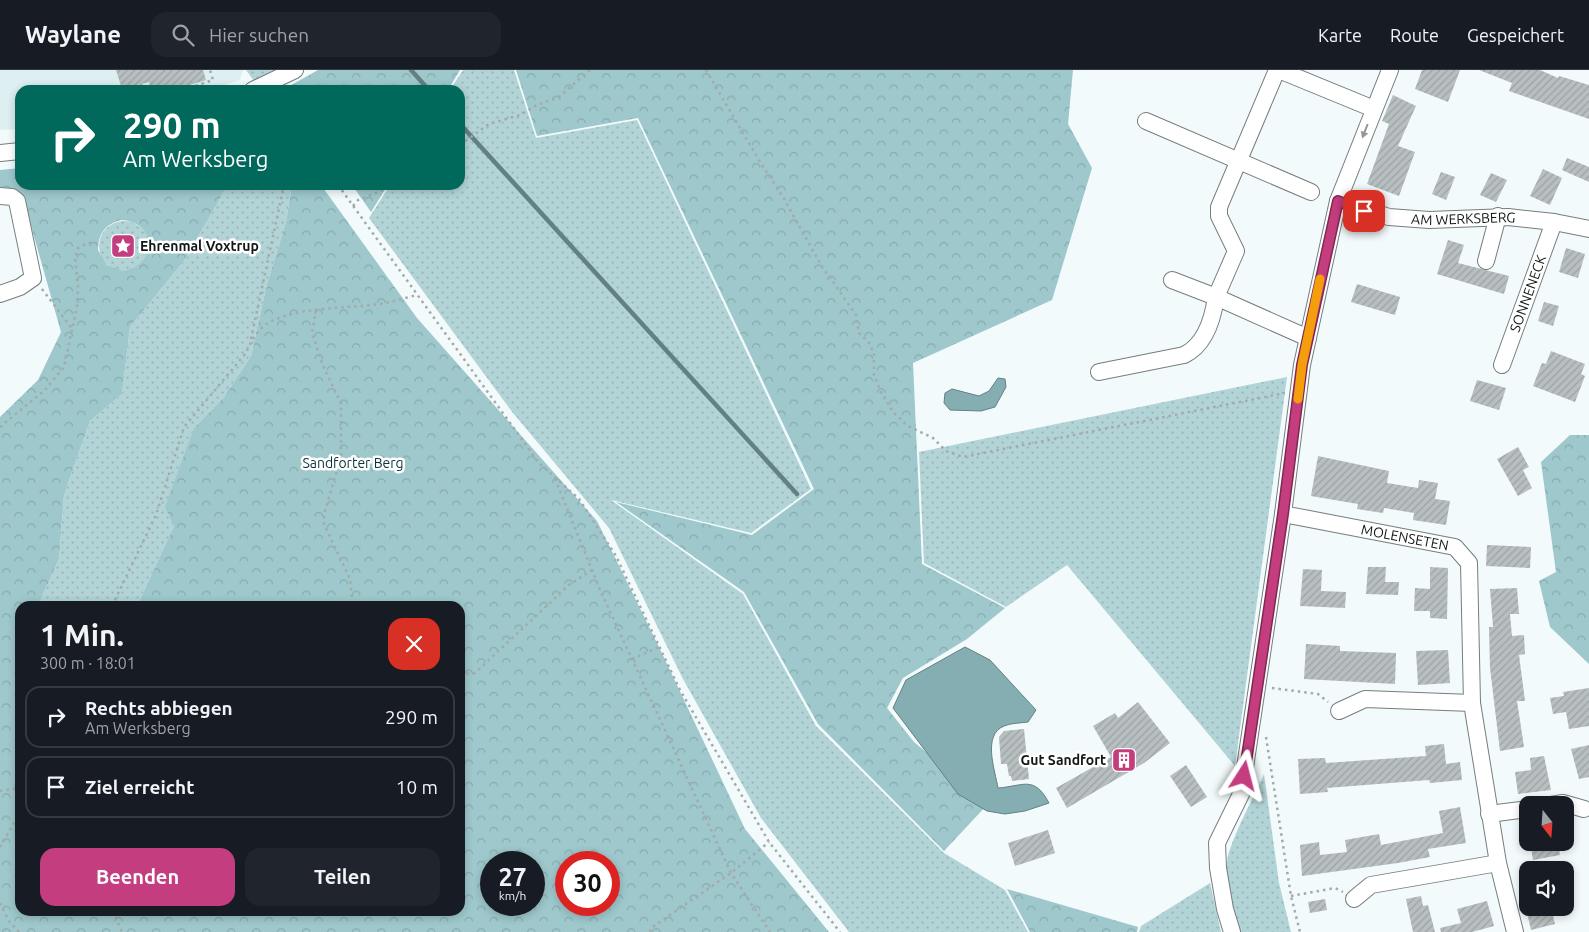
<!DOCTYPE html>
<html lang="de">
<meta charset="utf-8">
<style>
:root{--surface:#171b24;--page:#20242c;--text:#f1f3f6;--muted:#9ea1a6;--line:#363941;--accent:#c33d7f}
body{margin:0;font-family:Ubuntu,sans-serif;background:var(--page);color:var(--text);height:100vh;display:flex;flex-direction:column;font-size:19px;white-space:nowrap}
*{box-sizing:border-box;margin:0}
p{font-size:16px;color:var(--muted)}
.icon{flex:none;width:28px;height:28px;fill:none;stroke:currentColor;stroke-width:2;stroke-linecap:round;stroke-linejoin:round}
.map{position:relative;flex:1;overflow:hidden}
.sheet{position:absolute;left:15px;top:531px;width:450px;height:315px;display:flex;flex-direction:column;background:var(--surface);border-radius:15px;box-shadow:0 2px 8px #0003}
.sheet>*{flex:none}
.banner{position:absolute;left:15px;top:15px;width:450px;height:105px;border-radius:15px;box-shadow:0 2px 8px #0003;background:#00695c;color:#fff;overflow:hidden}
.needle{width:32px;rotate:163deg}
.buttons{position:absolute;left:1519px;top:726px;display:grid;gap:10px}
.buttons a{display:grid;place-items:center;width:55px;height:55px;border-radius:10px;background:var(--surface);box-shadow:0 2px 8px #0003;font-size:25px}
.speed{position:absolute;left:480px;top:781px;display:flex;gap:10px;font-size:25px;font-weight:700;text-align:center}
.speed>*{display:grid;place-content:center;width:65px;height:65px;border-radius:50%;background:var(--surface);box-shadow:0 2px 8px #0003;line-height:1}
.speed small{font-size:12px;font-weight:400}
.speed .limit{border:8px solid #d22;background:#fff;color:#111}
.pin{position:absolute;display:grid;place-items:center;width:42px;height:42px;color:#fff;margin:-21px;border-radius:10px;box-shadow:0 2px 8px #0006}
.me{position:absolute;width:55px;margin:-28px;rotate:9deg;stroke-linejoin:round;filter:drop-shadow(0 0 4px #0008)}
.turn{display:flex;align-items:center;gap:18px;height:105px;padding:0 25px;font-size:22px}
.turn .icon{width:65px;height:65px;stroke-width:2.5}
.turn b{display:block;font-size:35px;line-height:42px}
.round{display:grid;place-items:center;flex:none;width:52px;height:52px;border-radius:15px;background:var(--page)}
.headline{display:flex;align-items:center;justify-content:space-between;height:85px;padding:0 25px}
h1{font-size:30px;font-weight:700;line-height:38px}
.cta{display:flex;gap:10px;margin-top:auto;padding:10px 25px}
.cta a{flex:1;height:58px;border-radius:15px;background:var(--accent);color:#fff;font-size:20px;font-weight:700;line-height:58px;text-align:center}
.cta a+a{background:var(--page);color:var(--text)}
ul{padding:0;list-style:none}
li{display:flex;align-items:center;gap:15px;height:62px;margin:0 10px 8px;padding:0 15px;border:2px solid var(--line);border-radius:15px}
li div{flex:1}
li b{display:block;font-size:19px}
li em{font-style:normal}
header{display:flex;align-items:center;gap:30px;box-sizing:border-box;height:70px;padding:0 25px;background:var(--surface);border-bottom:1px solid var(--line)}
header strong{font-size:24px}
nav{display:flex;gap:28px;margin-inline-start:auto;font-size:18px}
.search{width:350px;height:45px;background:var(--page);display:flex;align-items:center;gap:12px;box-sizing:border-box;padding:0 18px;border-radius:15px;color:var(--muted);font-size:19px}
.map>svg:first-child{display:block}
</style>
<header>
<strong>Waylane</strong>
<div class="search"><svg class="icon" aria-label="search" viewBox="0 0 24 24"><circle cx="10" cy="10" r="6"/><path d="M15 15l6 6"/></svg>Hier suchen</div>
<nav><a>Karte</a><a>Route</a><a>Gespeichert</a></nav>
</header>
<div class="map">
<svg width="1589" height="862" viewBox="0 0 1589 862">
<defs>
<pattern id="grass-dots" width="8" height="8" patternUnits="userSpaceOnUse" patternTransform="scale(1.25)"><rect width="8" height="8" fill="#b2d4d7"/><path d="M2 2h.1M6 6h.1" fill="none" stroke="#98b5b8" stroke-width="1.8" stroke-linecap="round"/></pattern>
<pattern id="forest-crowns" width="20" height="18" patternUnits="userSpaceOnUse" patternTransform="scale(1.25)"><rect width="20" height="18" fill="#9ec8cc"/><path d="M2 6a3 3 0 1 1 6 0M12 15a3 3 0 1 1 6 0" fill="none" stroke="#87abae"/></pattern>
<pattern id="building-hatch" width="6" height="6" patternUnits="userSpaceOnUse" patternTransform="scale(1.25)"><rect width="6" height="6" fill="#b8bfc0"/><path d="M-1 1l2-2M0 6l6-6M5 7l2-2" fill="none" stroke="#9da3a4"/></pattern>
</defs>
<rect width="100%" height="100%" fill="#f2fafb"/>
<polygon fill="#deeff1" points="0,0 243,0 240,10 209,20 20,20 20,59 0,60"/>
<g fill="url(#grass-dots)">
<polygon points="246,0 295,0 259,18"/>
<polygon points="463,0 514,0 536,68 637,50 811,419 751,463 611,430 743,524 816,656 944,783 1005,820 1028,862 849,862 761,748 683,609 609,458 513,343 369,148 390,115 460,115 460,20 450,20"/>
<polygon points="228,115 292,115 286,152 267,214 251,286 224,327 194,358 174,456 137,536 38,536 59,489 64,425 90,351 122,324 130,257 184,191"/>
<circle cx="124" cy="176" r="25"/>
<polygon points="1287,307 1235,696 1067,495 1006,537 924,493 919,382"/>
<path d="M 1264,704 L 1279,813 L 1291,862 L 1240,862 C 1232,840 1222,805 1229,782 C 1238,755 1253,729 1264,704 Z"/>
<polygon points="1210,813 1221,862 1139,862 1141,856"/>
</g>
<g fill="url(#forest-crowns)" fill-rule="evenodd">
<polygon points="318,0 460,0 448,20 288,20 286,18"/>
<polygon points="516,0 1073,0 1068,54 1092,98 1052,230 913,293 922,494 1005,538 967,569 903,608 887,638 914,672 988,734 944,781 818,654 744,522 616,432 752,465 814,419 638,48 537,66"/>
<path d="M 20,98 L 20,115 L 228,115 L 184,191 L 130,257 L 122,324 L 90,351 L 64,425 L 59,489 L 38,536 L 20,536 L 20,841 L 460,841 L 460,536 L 137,536 L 174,456 L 165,437 L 194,358 L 224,327 L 251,286 L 267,214 L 286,152 L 292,115 L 321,115 L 417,248 L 597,451 L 659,577 L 745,759 L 829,862 L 0,862 L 0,347 L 38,310 L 61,262 L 24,131 L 16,119 L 0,117 L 0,100 ZM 121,150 C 157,152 158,195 123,201 L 107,195 L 98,180 C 98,164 105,154 121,150 ZM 491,792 L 534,792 L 534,835 L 491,835 ZM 566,792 L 609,792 L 609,835 L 566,835 Z"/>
<polygon points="352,115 388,115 371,142"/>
<polygon points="1570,365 1589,365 1589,594 1550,557 1539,511 1556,502 1541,392"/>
<polygon points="1007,819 1138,857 1137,862 1030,862"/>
</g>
<g fill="#85aeb3" stroke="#638084">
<polygon points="998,308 1005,309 1006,317 995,337 981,341 950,340 944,333 945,323 952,319 979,326 989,321"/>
<path d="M 965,577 L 990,590 L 1036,640 L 1028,652 C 1021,653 1011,653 1004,656 C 982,665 995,700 998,718 C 1024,716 1034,705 1049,733 L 1025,741 L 1005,744 L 987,741 L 958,724 L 893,638 L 906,610 Z"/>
</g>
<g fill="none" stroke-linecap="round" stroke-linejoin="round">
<g stroke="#638084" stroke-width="4.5">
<polyline points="411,0 429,20"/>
<polyline points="460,54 797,424"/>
</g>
</g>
<g fill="url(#building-hatch)">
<polygon points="116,0 203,0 206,10 173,20 151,20 149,12 122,19"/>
<polygon points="1422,0 1460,0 1448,32 1415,19"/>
<polygon points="1479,0 1540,0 1558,8 1559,6 1589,15 1589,49 1509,21 1512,13"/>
<polygon points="1393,25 1416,36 1398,76 1415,82 1399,126 1367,114 1389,54 1382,51"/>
<polygon points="1567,88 1589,97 1589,112 1562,100"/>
<polygon points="1543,99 1562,108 1550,135 1530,126"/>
<polygon points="1441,102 1455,107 1446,130 1432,124"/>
<polygon points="1491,103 1507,110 1496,132 1480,125"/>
<polygon points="1448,170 1464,175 1458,193 1509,206 1504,224 1437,204"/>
<polygon points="1566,178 1585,184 1578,208 1559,202"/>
<polygon points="1357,214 1400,227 1395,245 1351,232"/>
<polygon points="1544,232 1559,236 1553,256 1538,251"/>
<polygon points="1551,281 1585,294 1581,304 1585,306 1575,332 1533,316 1542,293 1546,294"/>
<polygon points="1477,310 1506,318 1499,340 1470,331"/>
<polygon points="1518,377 1529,397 1523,400 1532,418 1518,426 1497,389"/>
<polygon points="1318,386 1389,401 1387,413 1418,418 1419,410 1438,413 1435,429 1450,431 1446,455 1413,450 1414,443 1384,438 1383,443 1357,439 1358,434 1311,426"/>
<polygon points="1487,475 1531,477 1530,498 1486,496"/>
<polygon points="1368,497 1386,497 1385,512 1399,512 1398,525 1366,524"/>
<polygon points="1430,497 1448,498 1447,549 1430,548 1430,541 1414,541 1415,518 1430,519"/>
<polygon points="1303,499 1322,500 1321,521 1346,522 1345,538 1300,536"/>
<polygon points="1517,518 1519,544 1510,544 1512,566 1524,565 1525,584 1519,585 1525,631 1517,631 1524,677 1500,681 1490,598 1489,557 1493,557 1490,519"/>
<polygon points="1306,574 1340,576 1340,581 1396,583 1395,614 1304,609"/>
<polygon points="1448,580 1450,613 1418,615 1416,581"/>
<polygon points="1589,618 1589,656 1569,659 1566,642 1553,644 1550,628 1564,626 1563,622"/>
<polygon points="1138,632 1170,673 1144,693 1067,738 1056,718 1111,687 1093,656 1115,643 1118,648"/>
<polygon points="1024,659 1029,709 1012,711 1011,706 1009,706 1007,694 1001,694 999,667 1004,661"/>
<polygon points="1444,674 1446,694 1460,692 1462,710 1430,713 1429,710 1327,718 1328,722 1300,724 1298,689 1325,688 1326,693 1426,686 1425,676"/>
<polygon points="1589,675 1589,707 1579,709 1571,679"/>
<polygon points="1544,686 1551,720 1518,724 1515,702 1531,700 1530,688"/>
<polygon points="1186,695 1207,727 1191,737 1170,706"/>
<polygon points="1460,737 1466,773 1428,779 1430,787 1398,793 1302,806 1300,775 1319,772 1320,785 1347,782 1345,770 1379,764 1381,775 1443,763 1439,741"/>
<polygon points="1048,760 1055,783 1015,796 1008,773"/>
<polygon points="1530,772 1558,772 1560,785 1533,790"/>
<polygon points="1421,826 1423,836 1428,835 1435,862 1413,862 1406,829"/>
<polygon points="1325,829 1327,840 1310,843 1308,832"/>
<polygon points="1487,831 1494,856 1472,862 1441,862 1440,858 1461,853 1457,839"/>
<polygon points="1526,838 1551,838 1555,854 1531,860"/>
</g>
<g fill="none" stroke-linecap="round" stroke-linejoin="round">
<defs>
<g id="minor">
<polyline points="1279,0 1374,39"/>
<polyline points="253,20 295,0"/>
<polyline points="1146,51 1311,122"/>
<polyline points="0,83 20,81"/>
<polyline points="0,126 12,127 17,131 33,208 20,217 0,224"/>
<path id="s1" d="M 1338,131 L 1389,147 L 1429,150 L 1508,147 L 1554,152 L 1589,159"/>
<polyline points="1486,191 1498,146"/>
<polyline points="1172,210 1216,227 1236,181 1219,146 1219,137 1277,0"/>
<path id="s2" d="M 1502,295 L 1554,152"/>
<path d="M 1099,302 L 1184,285 C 1205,275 1213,248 1216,227 L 1308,268"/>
<path id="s3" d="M 1283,444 L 1455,477 L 1469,493 L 1472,633 L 1498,793 L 1515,862"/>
<polyline points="1339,641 1365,629 1472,633"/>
<polyline points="1551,735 1563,733 1584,739"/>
<polyline points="1489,744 1528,739"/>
<polyline points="1354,829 1371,815 1498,793"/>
<polyline points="1232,862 1225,839 1218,798 1217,773 1241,724 1283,444 1302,295 1338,131 1390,0"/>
</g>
</defs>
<use href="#minor" stroke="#767d7d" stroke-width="18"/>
<g stroke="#a3aaaa" stroke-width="2.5" stroke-dasharray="2.5 4" stroke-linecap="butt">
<polyline points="706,0 760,92 783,127 821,195 856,245 859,263 869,273 874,283 874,305 881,322 893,342 908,356 933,368 946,381 963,387 1285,323"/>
<polyline points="141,14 142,20"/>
<polyline points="183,20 213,10 210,0"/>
<polyline points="460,75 489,54 520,45 537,35 559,27 590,0"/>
<polyline points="338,115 539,393 579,429 616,486 680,620 769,772 840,862"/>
<polyline points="353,136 358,130 396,115"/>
<polyline points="42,219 73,260"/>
<polyline points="316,240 312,263 323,296 341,333 341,387 324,444 324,454 350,509 353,536"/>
<polyline points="251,269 284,115"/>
<polyline points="0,357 45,320 64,297 77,237 78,215 75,188 78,178 88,173 97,173"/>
<polyline points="555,409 601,522 731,803 770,862"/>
<path d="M 112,536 L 156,445 L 184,357 L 246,283 C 250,273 256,262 265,255 C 293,236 347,239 379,234 C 392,232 405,228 417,225"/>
<polyline points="17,545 20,547"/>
<polyline points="632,589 659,577"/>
<polyline points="460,604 475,603 569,515 592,500"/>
<polyline points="1272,618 1318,624 1328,632"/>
<polyline points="1266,667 1291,826 1300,862"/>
<polyline points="0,721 20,718"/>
<polyline points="0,777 20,743"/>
<polyline points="1291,826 1335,818 1343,822"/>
<polyline points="0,833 9,851 19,862"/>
<polyline points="113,841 122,862"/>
<polyline points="650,862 651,858 731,803 769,772"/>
</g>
<use href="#minor" stroke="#fff" stroke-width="16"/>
</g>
<defs><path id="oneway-solid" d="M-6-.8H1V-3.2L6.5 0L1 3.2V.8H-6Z" transform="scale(1.25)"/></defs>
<use fill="#959696" href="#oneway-solid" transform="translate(1365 61) rotate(111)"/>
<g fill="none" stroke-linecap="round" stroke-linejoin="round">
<defs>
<polyline id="route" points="1244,706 1283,444 1302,295 1338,131 1364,141"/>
</defs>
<use href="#route" stroke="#7f2853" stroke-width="12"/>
<use href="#route" stroke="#c33d7f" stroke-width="9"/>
<polyline stroke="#f59e0b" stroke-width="9" points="1298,329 1302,295 1320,209"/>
</g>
<defs>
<symbol id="sight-square" viewBox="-11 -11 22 22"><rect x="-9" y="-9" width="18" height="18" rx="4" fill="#c33d7f" stroke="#fff"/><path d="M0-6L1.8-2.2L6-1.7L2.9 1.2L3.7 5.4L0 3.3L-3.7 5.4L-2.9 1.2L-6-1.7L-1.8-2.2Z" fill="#fff"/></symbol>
<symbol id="building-square" viewBox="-11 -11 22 22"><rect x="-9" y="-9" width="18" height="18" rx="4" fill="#c33d7f" stroke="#fff"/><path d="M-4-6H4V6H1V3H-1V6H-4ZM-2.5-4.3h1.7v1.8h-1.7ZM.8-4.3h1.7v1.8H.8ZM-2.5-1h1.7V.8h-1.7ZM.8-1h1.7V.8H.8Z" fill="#fff"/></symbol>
</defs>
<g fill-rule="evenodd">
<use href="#sight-square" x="109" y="162" width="28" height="28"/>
<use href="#building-square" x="1110" y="676" width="28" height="28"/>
</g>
<g text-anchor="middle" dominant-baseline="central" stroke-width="5" stroke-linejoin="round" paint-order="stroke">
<g font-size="14" fill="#131616" stroke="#fff">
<text stroke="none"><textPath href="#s1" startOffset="128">AM WERKSBERG</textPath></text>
<text stroke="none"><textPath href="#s2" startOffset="76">SONNENECK</textPath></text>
<text stroke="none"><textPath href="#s3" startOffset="124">MOLENSETEN</textPath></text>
</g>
<g font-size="14" font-weight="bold" fill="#131616" stroke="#fff" text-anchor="start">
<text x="140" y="176">Ehrenmal Voxtrup</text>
<text x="1106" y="690" text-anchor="end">Gut Sandfort</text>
</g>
<g font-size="14" fill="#0a3438" stroke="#fff">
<text x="353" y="393">Sandforter Berg</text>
</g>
</g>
</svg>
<div class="buttons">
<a><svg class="needle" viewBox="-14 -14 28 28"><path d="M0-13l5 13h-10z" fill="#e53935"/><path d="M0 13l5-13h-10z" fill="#9ea1a6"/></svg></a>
<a><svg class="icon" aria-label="sound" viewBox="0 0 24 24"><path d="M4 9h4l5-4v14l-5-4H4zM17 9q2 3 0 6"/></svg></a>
</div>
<div class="speed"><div>27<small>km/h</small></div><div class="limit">30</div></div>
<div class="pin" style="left:1364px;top:141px;background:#d93025"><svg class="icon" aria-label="arrive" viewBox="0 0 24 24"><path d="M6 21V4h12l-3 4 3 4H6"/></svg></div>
<svg class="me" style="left:1244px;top:706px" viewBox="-20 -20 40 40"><path d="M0-17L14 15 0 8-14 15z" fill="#c33d7f" stroke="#fff" stroke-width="4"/></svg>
<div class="banner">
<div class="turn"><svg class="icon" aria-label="right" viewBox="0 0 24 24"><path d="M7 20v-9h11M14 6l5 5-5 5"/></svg><div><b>290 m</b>Am Werksberg</div></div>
</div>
<section class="sheet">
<div class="headline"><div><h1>1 Min.</h1><p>300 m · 18:01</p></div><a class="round" style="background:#d93025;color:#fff"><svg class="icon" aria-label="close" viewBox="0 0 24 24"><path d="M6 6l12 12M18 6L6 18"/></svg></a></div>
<ul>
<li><svg class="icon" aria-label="right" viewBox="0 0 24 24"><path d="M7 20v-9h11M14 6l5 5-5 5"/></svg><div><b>Rechts abbiegen</b><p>Am Werksberg</p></div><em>290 m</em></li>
<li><svg class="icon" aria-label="arrive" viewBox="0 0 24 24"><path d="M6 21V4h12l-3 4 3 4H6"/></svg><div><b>Ziel erreicht</b></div><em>10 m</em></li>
</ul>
<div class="cta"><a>Beenden</a><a>Teilen</a></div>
</section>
</div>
